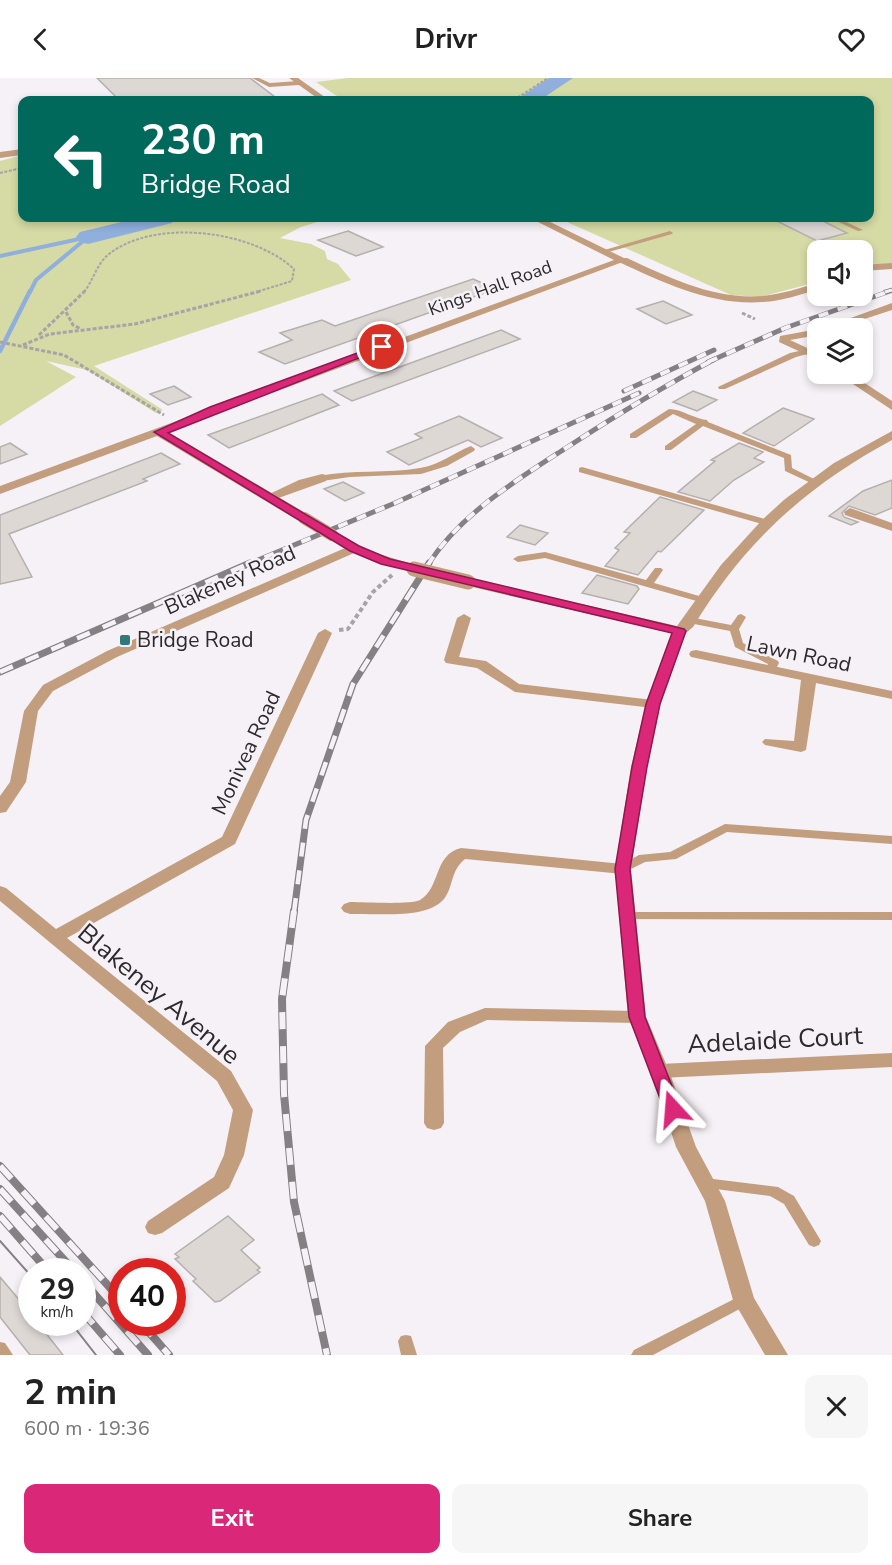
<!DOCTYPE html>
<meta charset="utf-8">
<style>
:root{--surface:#fff;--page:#f6f6f6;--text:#222;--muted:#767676;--accent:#db2777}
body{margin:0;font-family:"Nunito Sans",sans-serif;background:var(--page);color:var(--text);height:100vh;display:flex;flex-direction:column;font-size:22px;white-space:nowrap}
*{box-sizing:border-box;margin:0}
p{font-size:20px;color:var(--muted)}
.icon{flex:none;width:33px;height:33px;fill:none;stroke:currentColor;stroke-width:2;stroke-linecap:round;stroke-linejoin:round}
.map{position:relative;height:1277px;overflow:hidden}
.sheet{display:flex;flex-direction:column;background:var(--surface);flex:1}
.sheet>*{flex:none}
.banner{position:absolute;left:18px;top:18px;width:856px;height:126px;border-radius:12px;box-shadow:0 3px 9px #0003;background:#00695c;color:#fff;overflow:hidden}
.controls{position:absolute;left:807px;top:162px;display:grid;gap:12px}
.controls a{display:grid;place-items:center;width:66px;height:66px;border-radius:12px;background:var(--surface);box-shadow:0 3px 9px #0003;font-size:30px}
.speed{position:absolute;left:18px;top:1180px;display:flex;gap:12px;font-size:30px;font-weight:700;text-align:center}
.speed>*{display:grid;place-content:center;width:78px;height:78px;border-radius:50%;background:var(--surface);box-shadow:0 3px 9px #0003;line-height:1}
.speed small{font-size:15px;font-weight:400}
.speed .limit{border:9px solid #d22;background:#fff;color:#111}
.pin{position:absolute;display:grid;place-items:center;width:51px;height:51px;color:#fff;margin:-26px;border:3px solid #fff;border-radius:50%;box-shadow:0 2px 6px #0007}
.me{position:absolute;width:66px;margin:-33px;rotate:341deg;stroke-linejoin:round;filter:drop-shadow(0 0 4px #0008)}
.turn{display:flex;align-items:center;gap:21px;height:126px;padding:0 24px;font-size:27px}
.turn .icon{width:78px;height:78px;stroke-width:2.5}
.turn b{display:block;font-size:42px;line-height:51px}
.round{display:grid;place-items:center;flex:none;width:63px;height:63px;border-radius:12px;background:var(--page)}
.head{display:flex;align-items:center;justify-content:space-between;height:102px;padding:0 24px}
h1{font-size:36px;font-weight:700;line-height:45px}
.primary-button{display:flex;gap:12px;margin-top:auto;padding:12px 24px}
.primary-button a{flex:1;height:69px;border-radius:12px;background:var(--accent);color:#fff;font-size:24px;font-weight:700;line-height:69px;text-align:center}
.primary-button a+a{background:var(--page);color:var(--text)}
header{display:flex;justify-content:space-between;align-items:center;height:78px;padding:0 24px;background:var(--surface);font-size:27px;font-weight:700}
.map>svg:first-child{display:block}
</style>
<header><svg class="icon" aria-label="back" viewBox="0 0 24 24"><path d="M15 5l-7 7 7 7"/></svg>Drivr<svg class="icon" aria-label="heart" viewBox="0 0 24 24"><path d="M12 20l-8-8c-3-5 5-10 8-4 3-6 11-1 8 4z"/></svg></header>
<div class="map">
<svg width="892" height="1277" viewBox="0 0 892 1277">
<rect width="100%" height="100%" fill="#f6f1f6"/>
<g fill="#d6daa4">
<polygon points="348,0 892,0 892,191 881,187 863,186 862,172 818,172 817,204 760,219 731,217 558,140 870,140 870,22 533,22 537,19 530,22 343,22 316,4"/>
<polygon points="22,77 22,140 162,140 124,151 173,140 330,140 301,149 280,160 311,166 325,173 327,181 338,186 351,202 94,288 163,332 156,335 87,292 46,283 76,299 0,348 0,83"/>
</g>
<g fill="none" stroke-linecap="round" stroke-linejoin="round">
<g stroke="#90afdd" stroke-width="4">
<polyline points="0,178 84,160"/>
<polyline points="30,214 36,202 88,159"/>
</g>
<polyline stroke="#90afdd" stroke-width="4.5" points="0,273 30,213"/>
<g fill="#90afdd" fill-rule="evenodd">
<polygon points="549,0 573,0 540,22 516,22"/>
<polygon points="138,140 176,140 172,145 88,166 80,164 76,159 80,154"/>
</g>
</g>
<g fill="#ded8d5" stroke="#b5b0ad" stroke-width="1.5">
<polygon points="97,0 250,0 279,22 119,22"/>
<polygon points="771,140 817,140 847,155 817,163"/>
<polygon points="348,153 383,169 356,178 318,162"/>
<polygon points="473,201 496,211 285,286 259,274 292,262 280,255 322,242 335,248"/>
<polygon points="663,223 692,237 666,246 637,231"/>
<polygon points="501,252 520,261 352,323 334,313"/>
<polygon points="174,308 191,319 168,327 150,316"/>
<polygon points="693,313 717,322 697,333 673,324"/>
<polygon points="322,316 339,327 229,370 208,357"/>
<polygon points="783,330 814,341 774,368 743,355"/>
<polygon points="459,338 502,360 481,369 468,362 409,387 387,374 422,360 415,356"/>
<polygon points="10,365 27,376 0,386 0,369"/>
<polygon points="739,365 763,374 754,380 764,384 734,402 710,423 678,414 715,383 711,382"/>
<polygon points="161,375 180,386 143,401 147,403 9,456 32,499 0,506 0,437"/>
<polygon points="892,402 892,430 875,437 849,428 842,435 844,439 858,444 851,447 829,438 863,413"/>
<polygon points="343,404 364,415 345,423 324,411"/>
<polygon points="660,419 704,432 661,474 658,473 638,497 605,488 619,472 615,470 630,455 624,454"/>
<polygon points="520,447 548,455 535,467 507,459"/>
<polygon points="597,497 637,508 639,511 628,526 582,515"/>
<polygon points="228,1138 254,1162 241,1172 260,1190 257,1192 260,1194 220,1223 215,1224 193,1203 196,1201 175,1181 179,1179 175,1176"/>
<polygon points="0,1199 32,1237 32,1245 38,1245 63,1277 30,1277 0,1239"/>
</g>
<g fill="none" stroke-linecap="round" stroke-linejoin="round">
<g stroke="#a7a3a7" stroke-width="2" stroke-dasharray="3 1.5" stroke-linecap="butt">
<polyline points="514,22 548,0"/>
<polyline points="0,95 22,90"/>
<path d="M 84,214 C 93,203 97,185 109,176 C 155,140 252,152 294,191 L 292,203 L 256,214"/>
</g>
<g stroke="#a7a3a7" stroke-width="3" stroke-dasharray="4 2" stroke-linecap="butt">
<polyline points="66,234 73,247 81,251"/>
<polyline points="742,235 755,241"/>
<polyline points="39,257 85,213"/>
<polyline points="0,264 64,277 164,337"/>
<polyline points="23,267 50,256 135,246 261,213"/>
</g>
<polyline stroke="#a7a3a7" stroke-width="4" stroke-dasharray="4.5 3" stroke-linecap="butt" points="339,552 348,551 373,514 392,497"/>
<g fill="#c29e7e" fill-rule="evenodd">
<polygon points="252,0 259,0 270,5 299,3 302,5 299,7 269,9"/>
<polygon points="830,140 838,140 863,152 858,153"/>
<polygon points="670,153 673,155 672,156 605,175 601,173"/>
<polygon points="808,271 811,271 811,275 796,279 725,311 719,311 718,309 790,275"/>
<path d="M 669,331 C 682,331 694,341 707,342 L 708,344 L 791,377 L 792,390 L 818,403 L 814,406 L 811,405 L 785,393 L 784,380 L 703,348 L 671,372 L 665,372 L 665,368 L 696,346 L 673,336 L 636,360 L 630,360 L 630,356 Z"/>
<path d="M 471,368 L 475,371 L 474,373 L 447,388 L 421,396 L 350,399 L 322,403 L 318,400 L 319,398 C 352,391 387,396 420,390 C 440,387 453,375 471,368 Z"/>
<polygon points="582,389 768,442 770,444 768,446 762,446 579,394 579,390"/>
<polygon points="545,474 646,502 655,490 661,490 663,492 654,505 706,520 708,522 703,525 700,524 545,480 518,484 513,481 518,478"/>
<polygon points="741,536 746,539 739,551 743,565 778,583 779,585 775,593 767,593 766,591 768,586 735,569 730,553 689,545 684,542 689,539 731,547 738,537"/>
<polygon points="725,746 892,758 892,766 727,754 676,781 645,784 623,795 619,794 617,791 619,788 639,777 670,774"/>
<polygon points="627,834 892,834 892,842 623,841 621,838 623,835"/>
<polygon points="705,1100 778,1109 794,1118 821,1163 819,1167 814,1169 809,1167 784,1126 770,1118 700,1109 698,1105 700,1101"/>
<polygon points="744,1216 749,1218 751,1222 749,1226 653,1277 631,1277 634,1272"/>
<polygon points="406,1257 411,1258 417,1277 401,1277 398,1263 401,1258"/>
<polygon points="0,1264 5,1265 13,1277 0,1277"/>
</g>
<g fill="#c29e7e" fill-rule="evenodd">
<polygon points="22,71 22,77 0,80 0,74"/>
<path d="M 619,180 L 627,180 C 670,200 715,222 763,218 C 782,216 800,210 818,205 L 818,211 C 800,217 781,223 763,224 C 712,228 664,205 619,184 Z"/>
<polygon points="892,185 892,191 862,193 862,187"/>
<polygon points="892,225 892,232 837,250 823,250"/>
<polygon points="818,251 818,257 790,262 818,275 818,282 779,264 780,258"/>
<polygon points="838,296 851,296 892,323 892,332"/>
<polygon points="322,396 326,397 326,403 273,422 269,423 263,419 299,402"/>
<polygon points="850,430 892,445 892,453 845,437 844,434"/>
<polygon points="464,536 471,540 459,579 486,583 519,606 653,622 660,626 653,630 515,614 477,590 446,585 444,582 457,540"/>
<polygon points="325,551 332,555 235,766 67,860 231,993 253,1032 244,1077 229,1110 162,1155 155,1157 148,1155 145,1149 148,1143 214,1099 224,1077 233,1032 217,1003 0,823 0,808 6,810 56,851 222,759 318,555"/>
<polygon points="696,572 892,613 892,621 816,605 806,672 801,674 765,667 762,664 765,661 794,663 801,602 691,579 689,576 691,573"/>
<path d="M 461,770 L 623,786 L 629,787 L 631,791 L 629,795 L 623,796 L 465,781 C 450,793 454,808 444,821 C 426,842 376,835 350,836 L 344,834 L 341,830 L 344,826 L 350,824 C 364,824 410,827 420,822 C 441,810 433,777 461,770 Z"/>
<polygon points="485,930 637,933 643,934 646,939 643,944 637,945 487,942 460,954 443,970 444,1045 441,1050 434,1052 427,1050 424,1045 425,968 448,944"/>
<polygon points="892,975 892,989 660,1000 653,998 651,993 653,988 660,986"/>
</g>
<g fill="#c29e7e" fill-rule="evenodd">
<polygon points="289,0 298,0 329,22 320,22"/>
<polygon points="530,140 542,140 628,182 168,354 309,437 310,440 309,443 299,443 157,358 0,416 0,408 614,182"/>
<path d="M 892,353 L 892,362 C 805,409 744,465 693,549 L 686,555 L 660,626 L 647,689 L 631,791 L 646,939 L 669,993 L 696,1069 L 725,1123 L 754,1220 L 788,1277 L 765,1277 L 733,1222 L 705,1123 L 676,1069 L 651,993 L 628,939 L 615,791 L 631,689 L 646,626 L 672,555 L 468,508 L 461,504 L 468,500 L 677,548 L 721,487 L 762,442 L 785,421 L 834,385 Z"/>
<polygon points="332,453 372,474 419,488 421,491 414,495 354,475 117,579 53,613 38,633 26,704 6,734 0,735 0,718 10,704 24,633 43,607 107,573 345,470 325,457"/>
</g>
<g stroke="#848084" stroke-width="2">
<polyline points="0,1163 32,1199"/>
<polyline points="71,1245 96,1277"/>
</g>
<defs>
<polyline id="rail-far3" points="885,214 892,212"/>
<g id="rail-far2">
<polyline points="708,284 785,250 890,213"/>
<polyline points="624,313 714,272"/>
<polyline points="246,487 395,425 639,315"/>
<path d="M 428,487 C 459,437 518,401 566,370 C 615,338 664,308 715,281"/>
</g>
<g id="rail-far1">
<polyline points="0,594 250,485"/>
<polyline points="294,834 306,742 353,606 429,485"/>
</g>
<g id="rail">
<polyline points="294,833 282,921 284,1016 294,1124 327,1277"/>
<polyline points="0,1088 122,1223"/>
<polyline points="0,1111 75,1194"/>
<polyline points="0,1138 49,1194"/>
<polyline points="82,1202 148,1277"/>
<polyline points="82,1233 120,1277"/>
<polyline points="141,1245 169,1277"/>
</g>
</defs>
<use href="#rail-far3" stroke="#848084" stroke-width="4.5"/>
<use href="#rail-far2" stroke="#848084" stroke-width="5"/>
<use href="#rail-far1" stroke="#848084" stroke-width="7"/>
<use href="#rail" stroke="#848084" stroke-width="8"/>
<use href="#rail-far3" stroke="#f6f1f6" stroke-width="3" stroke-dasharray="8" stroke-linecap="butt"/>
<use href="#rail-far2" stroke="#f6f1f6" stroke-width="4" stroke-dasharray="10" stroke-linecap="butt"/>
<use href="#rail-far1" stroke="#f6f1f6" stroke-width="4.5" stroke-dasharray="14" stroke-linecap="butt"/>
<use href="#rail" stroke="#f6f1f6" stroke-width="6" stroke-dasharray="17" stroke-linecap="butt"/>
<polyline stroke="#c29e7e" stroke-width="12" points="304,440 332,457"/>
<polyline stroke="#c29e7e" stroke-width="15" points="414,491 468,504"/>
</g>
<polygon fill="#db2777" stroke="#8e194d" stroke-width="1.5" points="379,267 387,269 168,355 359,468 390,481 684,551 686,553 660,626 647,689 630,791 645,939 681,1031 679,1036 667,1036 664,1031 629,939 615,791 632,689 646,626 672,555 381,486 350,473 154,354 210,329"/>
<rect fill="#2f797b" stroke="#f6f1f6" stroke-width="2" x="119" y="556" width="12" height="12" rx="3"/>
<g text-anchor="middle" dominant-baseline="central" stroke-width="5" stroke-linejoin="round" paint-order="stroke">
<g font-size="18" fill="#2c2a2c" stroke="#f6f1f6">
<text transform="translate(490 210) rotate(-20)">Kings Hall Road</text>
</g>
<g font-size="21" fill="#2c2a2c" stroke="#f6f1f6">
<text transform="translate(230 502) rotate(-24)">Blakeney Road</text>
<text transform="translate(799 576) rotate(12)">Lawn Road</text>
<text transform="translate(246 675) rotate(-65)">Monivea Road</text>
</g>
<g font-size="21" fill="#2c2a2c" stroke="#f6f1f6" text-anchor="start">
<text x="137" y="562">Bridge Road</text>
</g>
<g font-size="26" fill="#2c2a2c" stroke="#f6f1f6">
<text transform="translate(159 916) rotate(40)">Blakeney Avenue</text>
<text transform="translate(775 962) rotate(-3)">Adelaide Court</text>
</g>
</g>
</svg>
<div class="controls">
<a><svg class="icon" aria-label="sound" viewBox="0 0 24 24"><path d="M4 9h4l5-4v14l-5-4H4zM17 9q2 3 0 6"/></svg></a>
<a><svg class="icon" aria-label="layers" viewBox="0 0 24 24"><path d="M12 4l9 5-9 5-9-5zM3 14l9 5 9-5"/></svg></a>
</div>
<div class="speed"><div>29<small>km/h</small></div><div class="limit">40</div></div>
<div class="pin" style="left:382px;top:269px;background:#d93025"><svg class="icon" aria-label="arrive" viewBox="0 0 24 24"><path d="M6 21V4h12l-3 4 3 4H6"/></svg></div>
<svg class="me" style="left:673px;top:1031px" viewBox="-20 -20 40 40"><path d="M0-17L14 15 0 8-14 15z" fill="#db2777" stroke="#fff" stroke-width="4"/></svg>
<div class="banner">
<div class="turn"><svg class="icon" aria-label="left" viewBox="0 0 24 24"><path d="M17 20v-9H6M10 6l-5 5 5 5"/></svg><div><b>230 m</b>Bridge Road</div></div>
</div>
</div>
<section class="sheet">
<div class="head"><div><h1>2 min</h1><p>600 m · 19:36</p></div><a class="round"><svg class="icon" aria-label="close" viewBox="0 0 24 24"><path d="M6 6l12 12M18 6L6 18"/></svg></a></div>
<div class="primary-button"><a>Exit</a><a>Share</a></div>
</section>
